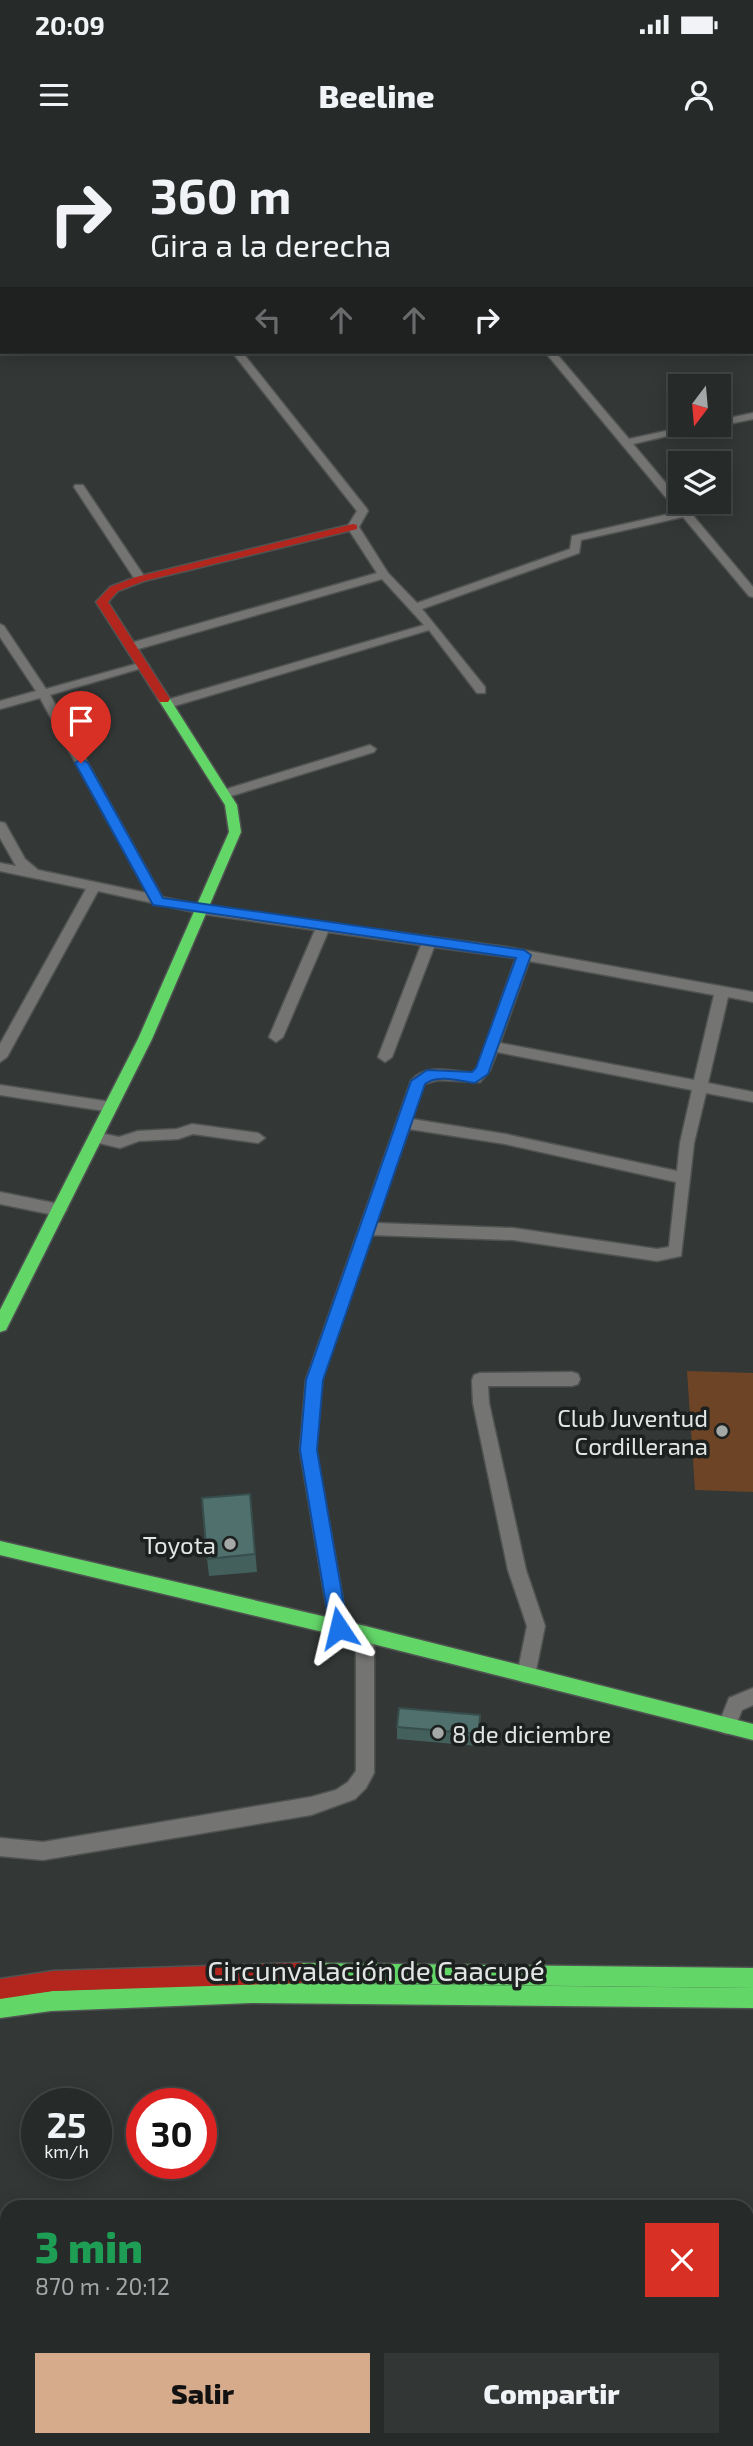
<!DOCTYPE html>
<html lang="es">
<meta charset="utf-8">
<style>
:root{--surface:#262a29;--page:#323635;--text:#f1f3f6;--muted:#a4a7a8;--line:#424646;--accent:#d6ab8b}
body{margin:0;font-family:"Exo 2",sans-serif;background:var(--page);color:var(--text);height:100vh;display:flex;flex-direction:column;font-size:26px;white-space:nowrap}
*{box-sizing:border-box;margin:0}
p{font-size:23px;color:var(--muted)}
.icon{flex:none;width:38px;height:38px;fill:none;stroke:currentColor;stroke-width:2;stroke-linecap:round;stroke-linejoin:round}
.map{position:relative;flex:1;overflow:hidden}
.sheet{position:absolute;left:0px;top:2060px;width:754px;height:247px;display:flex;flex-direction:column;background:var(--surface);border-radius:21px 21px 0 0;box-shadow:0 4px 18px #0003,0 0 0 2px var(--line)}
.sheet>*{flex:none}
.top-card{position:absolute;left:0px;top:0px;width:754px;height:214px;box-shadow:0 4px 18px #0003,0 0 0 2px var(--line);background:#262a29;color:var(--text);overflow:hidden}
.needle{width:46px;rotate:196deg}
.buttons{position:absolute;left:668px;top:234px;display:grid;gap:14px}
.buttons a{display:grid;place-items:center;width:63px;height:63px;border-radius:0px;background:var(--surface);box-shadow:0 4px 18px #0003,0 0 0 2px var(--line);font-size:35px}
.speed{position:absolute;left:21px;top:1948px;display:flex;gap:14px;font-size:35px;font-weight:700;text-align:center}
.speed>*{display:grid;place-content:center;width:91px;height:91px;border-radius:50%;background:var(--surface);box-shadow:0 4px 18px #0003,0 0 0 2px var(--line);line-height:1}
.speed small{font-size:18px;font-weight:400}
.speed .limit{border:10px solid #d22;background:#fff;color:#111}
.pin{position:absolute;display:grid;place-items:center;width:60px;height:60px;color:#fff;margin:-72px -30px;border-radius:50% 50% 50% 0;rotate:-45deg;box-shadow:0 0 7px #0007}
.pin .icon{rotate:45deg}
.me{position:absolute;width:77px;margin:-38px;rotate:350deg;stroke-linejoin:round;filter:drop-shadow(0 0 5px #0008)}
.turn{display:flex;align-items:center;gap:24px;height:147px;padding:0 35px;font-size:32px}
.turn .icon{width:91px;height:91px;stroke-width:2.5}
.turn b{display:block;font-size:49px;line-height:60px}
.lanes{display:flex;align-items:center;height:66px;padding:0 35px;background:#0003;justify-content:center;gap:35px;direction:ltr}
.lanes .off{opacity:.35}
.round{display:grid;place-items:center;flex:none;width:74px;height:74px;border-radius:0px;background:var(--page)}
.headline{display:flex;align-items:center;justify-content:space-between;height:119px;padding:0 35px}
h1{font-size:42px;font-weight:800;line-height:52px;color:#1e9e55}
.cta{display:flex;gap:14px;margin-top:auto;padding:14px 35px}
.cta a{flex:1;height:80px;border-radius:0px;background:var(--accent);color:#111;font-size:28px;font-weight:800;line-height:80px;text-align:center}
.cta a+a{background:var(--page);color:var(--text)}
.status{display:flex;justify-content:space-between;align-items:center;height:49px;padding:0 35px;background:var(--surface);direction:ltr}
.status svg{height:19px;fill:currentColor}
header{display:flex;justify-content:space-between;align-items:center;height:91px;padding:0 35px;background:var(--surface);font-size:32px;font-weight:800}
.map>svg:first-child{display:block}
</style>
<div class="status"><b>20:09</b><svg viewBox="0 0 49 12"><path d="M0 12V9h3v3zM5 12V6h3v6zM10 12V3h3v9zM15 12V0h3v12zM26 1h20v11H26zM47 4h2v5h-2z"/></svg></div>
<header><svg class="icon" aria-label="menu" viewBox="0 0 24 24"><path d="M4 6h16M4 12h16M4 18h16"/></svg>Beeline<svg class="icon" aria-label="person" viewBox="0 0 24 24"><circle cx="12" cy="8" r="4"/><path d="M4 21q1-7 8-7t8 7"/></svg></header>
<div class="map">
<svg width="753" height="2306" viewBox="0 0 753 2306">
<rect width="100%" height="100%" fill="#333837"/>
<polygon fill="#6d4425" points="687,1231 753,1233 753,1352 695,1350"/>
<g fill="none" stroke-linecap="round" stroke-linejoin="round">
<g stroke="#226c62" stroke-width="4.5">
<polyline points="747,2153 753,2153"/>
<polyline points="0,2271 7,2272"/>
</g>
<defs>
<g id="street">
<polygon points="323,0 332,0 333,2 324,2"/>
<polygon points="232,212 242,212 367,369 368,371 359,387 388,433 417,463 570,409 572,396 678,372 545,212 555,212 629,299 693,285 714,285 633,304 753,447 753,457 749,456 683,377 581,400 579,413 422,469 485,547 485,553 477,553 429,490 171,567 163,567 163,561 424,485 382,439 135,510 127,510 127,504 377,433 347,387 357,371"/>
<polygon points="753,273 753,279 719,286 715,285 719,285 719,280"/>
<polygon points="75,345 83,345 146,439 144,441 136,441 74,347"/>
<path d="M 0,484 L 4,486 L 46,549 L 143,522 L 149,526 L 50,555 L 162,757 L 203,766 L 506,807 L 753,852 L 753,862 L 728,857 L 708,943 L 753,952 L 753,962 L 706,953 L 694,1003 L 681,1116 L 657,1121 L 513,1100 L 372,1095 L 322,1240 L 316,1310 L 348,1488 L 345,1494 L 339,1496 L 333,1494 L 330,1488 L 300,1310 L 306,1240 L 411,941 C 425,923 452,931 472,933 L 477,928 L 516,818 L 434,807 L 392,917 L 385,922 L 378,917 L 421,805 L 328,792 L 283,897 L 276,902 L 269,897 L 315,790 L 203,774 L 98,751 L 7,917 L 0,922 L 0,904 L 86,749 L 0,731 L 0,723 L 16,726 L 0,698 L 0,682 L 5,683 L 25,719 L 38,730 L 147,753 L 40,558 L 0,569 L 0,561 L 36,551 L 0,497 ZM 529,821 L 714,855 L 694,940 L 500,903 ZM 497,912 L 692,950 L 680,1003 L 677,1031 L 505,994 L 412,979 L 424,944 L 438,940 L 480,942 L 490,930 ZM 409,989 L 505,1004 L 676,1042 L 669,1107 L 657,1109 L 513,1088 L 376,1083 Z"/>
<polygon points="370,605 376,609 374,612 228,657 224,658 218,654 220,651"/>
<polygon points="0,945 111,962 118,967 111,972 0,955"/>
<polygon points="192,984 258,993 265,998 258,1003 193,994 178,999 139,1001 120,1008 90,1001 88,997 95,992 119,997 138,991 177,989"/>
<polygon points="0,1052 59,1064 67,1070 59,1076 0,1064"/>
<polygon points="572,1232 578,1234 580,1239 578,1244 572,1246 488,1246 489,1263 526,1430 545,1486 535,1535 532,1541 526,1543 520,1541 517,1535 527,1486 508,1430 473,1263 472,1240 474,1235 480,1233"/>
<polygon points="365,1486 371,1488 374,1494 374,1633 366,1648 355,1659 311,1675 43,1720 0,1716 0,1698 43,1702 311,1657 336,1650 348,1642 356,1631 356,1494 359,1488"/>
<polygon points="753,1548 753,1565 742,1570 733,1592 727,1594 721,1592 718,1586 729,1558"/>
</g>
<g id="fast">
<polygon points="164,555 170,559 237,665 241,692 152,899 8,1186 6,1190 0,1192 0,1170 138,899 229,692 225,665 158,559"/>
<polygon points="0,1401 365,1486 753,1584 753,1600 365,1502 0,1415"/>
<polygon points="301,1823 753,1828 753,1848 301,1843 294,1840 291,1833 294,1826"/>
<polygon points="251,1843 753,1848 753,1868 251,1863 51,1871 0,1878 0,1858 51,1851"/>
</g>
<g id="jam">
<polygon points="353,384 357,385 357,389 144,441 118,451 108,462 170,559 168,562 160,562 96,462 110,447 136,437"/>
<polygon points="301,1823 308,1826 311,1833 308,1840 301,1843 53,1851 0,1859 0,1839 53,1831"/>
</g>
</defs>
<use href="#street" stroke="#505352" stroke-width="3"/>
<use href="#fast" stroke="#505352" stroke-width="3"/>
<use href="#jam" stroke="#505352" stroke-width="3"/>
<use href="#street" fill="#747473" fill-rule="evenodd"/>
<use href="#fast" fill="#63d668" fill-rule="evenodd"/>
<use href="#jam" fill="#b3261e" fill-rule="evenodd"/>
</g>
<g fill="#44605d">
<polygon points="250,1354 257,1432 209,1436 207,1419"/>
<polygon points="480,1575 478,1606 397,1599 397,1587"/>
</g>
<g fill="#4f706c" stroke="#374e4c" stroke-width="2">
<polygon points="250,1354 255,1414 207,1419 202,1358"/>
<polygon points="399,1568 480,1575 479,1594 397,1587"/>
</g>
<path fill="#1a73e8" stroke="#114b97" stroke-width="2" d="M 81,619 L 88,623 L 163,758 L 524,810 L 531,815 L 488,934 L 475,943 C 460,941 438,934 425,944 L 323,1240 L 317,1310 L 348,1488 L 346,1494 L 339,1496 L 333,1494 L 330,1488 L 300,1310 L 306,1240 L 411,941 L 427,930 L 472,932 L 476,928 L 516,818 L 153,765 L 75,623 Z"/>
<g fill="#a4a9a8" stroke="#1c201f" stroke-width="2.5">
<circle cx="722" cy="1291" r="7"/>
<circle cx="230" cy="1404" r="7"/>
<circle cx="438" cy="1593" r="7"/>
</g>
<g text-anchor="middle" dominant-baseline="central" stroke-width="7" stroke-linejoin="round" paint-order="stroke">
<g font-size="24" fill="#e1e6e5" stroke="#1c201f" text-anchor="end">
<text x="708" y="1277">Club Juventud<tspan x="708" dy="28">Cordillerana</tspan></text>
<text x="216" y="1404">Toyota</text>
<text x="452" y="1593" text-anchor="start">8 de diciembre</text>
</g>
<g font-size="28" fill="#e1e6e5" stroke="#1c201f">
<text x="376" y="1830">Circunvalación de Caacupé</text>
</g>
</g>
</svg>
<div class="buttons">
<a><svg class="needle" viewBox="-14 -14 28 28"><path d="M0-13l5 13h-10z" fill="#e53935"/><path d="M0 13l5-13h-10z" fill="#a4a7a8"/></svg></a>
<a><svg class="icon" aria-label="layers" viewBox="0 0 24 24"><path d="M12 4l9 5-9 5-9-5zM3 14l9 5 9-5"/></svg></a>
</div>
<div class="speed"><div>25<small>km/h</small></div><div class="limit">30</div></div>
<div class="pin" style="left:81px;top:623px;background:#d93025"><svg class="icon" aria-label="arrive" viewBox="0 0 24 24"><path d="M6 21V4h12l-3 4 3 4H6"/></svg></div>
<svg class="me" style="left:339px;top:1488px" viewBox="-20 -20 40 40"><path d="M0-17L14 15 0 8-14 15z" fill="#1a73e8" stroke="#fff" stroke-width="4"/></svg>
<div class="top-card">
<div class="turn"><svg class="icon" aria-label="right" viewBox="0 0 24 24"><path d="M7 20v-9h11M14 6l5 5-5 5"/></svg><div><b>360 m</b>Gira a la derecha</div></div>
<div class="lanes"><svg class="icon off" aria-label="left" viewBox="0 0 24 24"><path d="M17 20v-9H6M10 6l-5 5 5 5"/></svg><svg class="icon off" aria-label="ahead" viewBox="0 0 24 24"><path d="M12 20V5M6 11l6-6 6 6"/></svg><svg class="icon off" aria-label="ahead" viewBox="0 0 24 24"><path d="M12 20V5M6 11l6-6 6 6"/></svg><svg class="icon" aria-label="right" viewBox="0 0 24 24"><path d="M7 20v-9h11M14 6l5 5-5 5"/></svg></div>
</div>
<section class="sheet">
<div class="headline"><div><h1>3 min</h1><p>870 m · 20:12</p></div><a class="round" style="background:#d93025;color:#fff"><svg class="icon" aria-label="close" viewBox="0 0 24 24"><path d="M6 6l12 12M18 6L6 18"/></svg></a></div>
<div class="cta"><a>Salir</a><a>Compartir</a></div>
</section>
</div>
